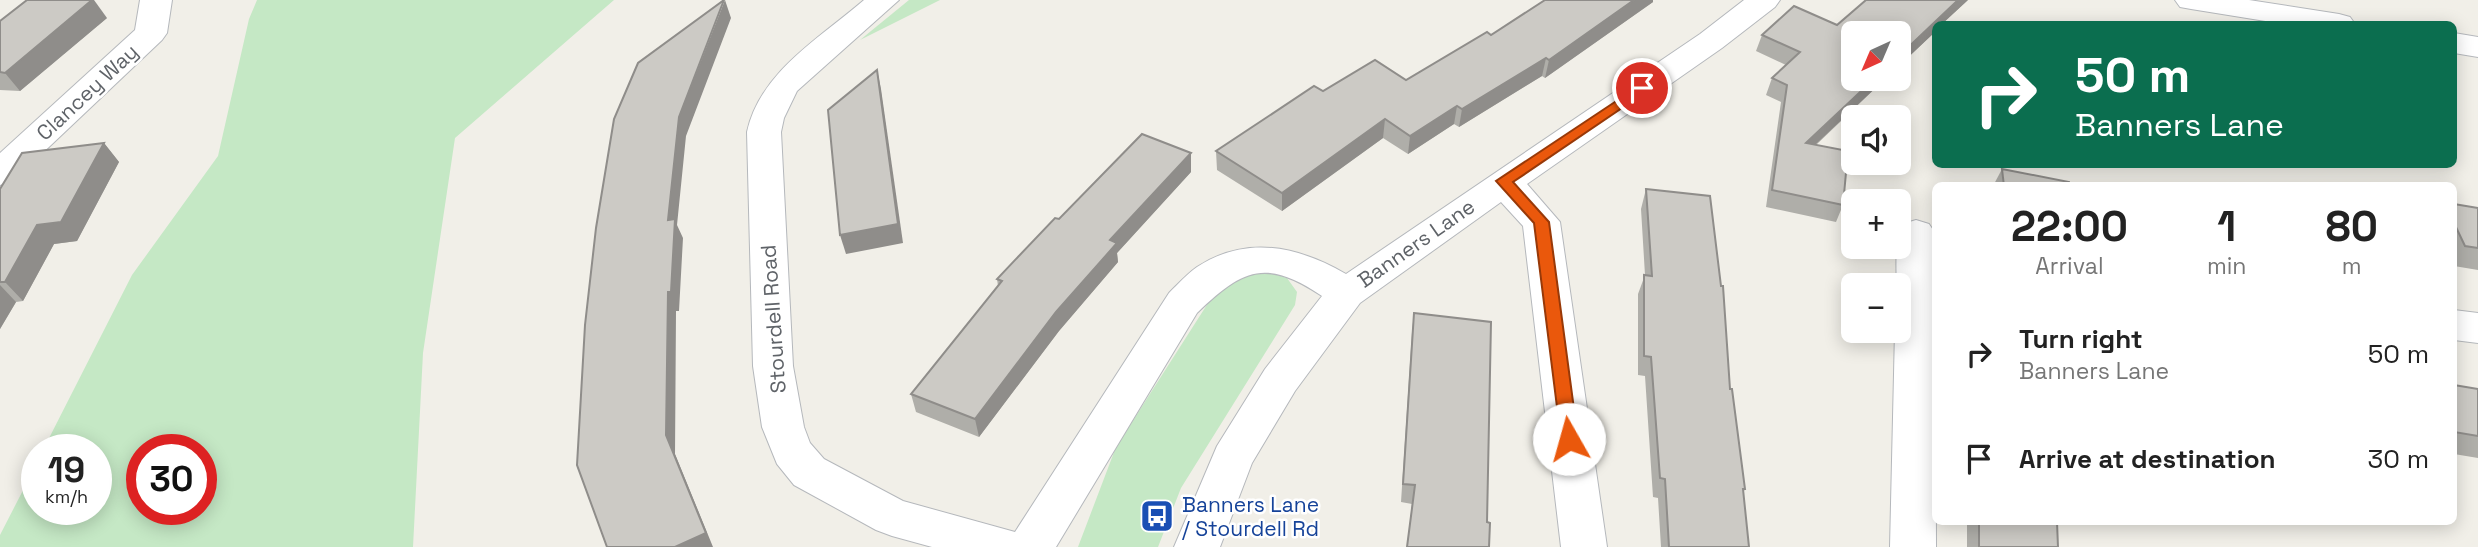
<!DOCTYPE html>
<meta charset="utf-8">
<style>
:root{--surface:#fff;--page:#f6f6f6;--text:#222;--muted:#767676}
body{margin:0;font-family:"Space Grotesk",sans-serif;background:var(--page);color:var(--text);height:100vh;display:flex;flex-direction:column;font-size:26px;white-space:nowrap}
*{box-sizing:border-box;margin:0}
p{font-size:23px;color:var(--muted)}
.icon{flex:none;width:38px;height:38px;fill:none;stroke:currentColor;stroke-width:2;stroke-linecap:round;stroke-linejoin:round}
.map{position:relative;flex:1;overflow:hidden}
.details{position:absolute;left:1932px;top:182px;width:525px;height:343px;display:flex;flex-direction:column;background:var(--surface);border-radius:10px;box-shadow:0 4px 18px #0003}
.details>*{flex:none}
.banner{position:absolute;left:1932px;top:21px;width:525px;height:147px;border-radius:10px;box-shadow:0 4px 18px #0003;background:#0b6e4f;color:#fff;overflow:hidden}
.needle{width:46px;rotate:224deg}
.controls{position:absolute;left:1841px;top:21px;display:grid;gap:14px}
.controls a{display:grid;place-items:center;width:70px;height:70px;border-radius:10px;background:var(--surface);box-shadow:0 4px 18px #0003;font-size:35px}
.speed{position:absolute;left:21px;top:434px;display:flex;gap:14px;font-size:35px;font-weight:700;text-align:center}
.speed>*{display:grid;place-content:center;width:91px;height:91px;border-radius:50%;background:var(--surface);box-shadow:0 4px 18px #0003;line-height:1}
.speed small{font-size:18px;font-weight:400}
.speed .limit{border:10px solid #d22;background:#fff;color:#111}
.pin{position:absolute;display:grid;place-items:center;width:60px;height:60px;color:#fff;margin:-30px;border:4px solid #fff;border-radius:50%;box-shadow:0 2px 7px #0007}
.me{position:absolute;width:77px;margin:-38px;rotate:353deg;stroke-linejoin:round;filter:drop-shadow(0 0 5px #0008)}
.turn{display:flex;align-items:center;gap:24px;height:147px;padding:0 28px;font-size:32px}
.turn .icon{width:91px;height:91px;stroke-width:2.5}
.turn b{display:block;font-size:49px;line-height:60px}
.eta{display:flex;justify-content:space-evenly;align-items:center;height:119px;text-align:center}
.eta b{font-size:42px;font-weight:600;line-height:49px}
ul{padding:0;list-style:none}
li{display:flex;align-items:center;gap:21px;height:105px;padding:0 28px}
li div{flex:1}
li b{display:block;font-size:26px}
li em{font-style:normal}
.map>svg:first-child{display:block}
</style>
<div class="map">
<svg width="2478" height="547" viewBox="0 0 2478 547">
<rect width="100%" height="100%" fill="#f1efe8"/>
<g fill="#c5e8c5" fill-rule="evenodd">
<path d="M 257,0 L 614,0 L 455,138 L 423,353 L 413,547 L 0,547 L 0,535 L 37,463 L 37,509 L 96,509 L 96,450 L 43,450 L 132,275 L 218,156 L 249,19 ZM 142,450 L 201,450 L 201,509 L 142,509 Z"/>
<polygon points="909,0 940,0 860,40"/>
<polygon points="1264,271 1287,278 1297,292 1295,305 1181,488 1158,547 1078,547 1116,447 1210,300 1240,274"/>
</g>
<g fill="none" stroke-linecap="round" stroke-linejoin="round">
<defs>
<g id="minor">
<polygon points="140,0 172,0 167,33 162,40 13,181 0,185 0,153 135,30"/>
<path d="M 864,0 L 899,0 L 797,91 L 784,118 L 781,132 L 793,366 L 804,427 L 810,443 L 824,459 L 903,501 L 1015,532 L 1169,293 C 1178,284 1187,274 1197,267 C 1246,235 1298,246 1346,274 L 1700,34 L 1744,0 L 1780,0 L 1775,7 L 1722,48 L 1527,184 L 1560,222 L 1607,547 L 1561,547 L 1523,226 L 1501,202 L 1360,303 L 1295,391 L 1252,463 L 1220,547 L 1174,547 L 1217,446 L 1265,369 L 1322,296 C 1265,258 1243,269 1197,313 L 1056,547 L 932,547 L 892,536 L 876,530 L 794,485 L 777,464 L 762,427 L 753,366 L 747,132 C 760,72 820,38 864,0 Z"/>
<polygon points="2175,0 2249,0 2339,14 2350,17 2355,24 2284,24 2191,9 2180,7"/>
<polygon points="2454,33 2478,37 2478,57 2454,53"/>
<path d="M 1916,220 L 1929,224 L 1935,233 L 1936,547 L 1890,547 L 1895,331 L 1899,331 C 1899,304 1891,243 1903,224 Z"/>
<polygon points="2454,310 2478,313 2478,343 2454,340"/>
</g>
</defs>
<use href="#minor" stroke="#b5b8bc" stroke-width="2"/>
<use href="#minor" fill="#fff" fill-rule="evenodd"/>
</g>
<g fill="#afaea9">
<polygon points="1545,0 1653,0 1653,2 1545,78 1542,76 1459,127 1454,124 1408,154 1383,138 1282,211 1217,170 1216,151 1323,91 1406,80 1491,35"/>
<polygon points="1968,0 1942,24 1936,24 1936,31 1899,66 1899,33 1885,79 1816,145 1843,205 1836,222 1766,207 1781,102 1766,95 1772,78 1786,65 1756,51 1762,35 1837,25"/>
<polygon points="107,18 20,91 0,90 0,21"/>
<polygon points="104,143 119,162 77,241 54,244 23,301 16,302 0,329 0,189"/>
<polygon points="2002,169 2069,186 1993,186"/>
<polygon points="1191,172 1117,253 1118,262 1059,331 979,437 916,412 911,394 998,286 997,279 1059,219"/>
<polygon points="1646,189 1730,389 1745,489 1743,493 1749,547 1661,547 1658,498 1653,497 1645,376 1638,375 1638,294 1645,275 1641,209"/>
<polygon points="2454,204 2478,208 2478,270 2454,266"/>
<polygon points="1414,313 1487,522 1489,547 1407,547 1412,504 1401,502 1412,332"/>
<polygon points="2454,385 2478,389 2478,458 2454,454"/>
<polygon points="1967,522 2057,522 2058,547 1967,547"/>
</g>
<g fill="#8f8d8a">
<polygon points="92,0 94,0 107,18 20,91 5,73"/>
<polygon points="725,0 731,18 686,136 677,225 683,238 679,311 676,311 675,454 713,547 675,547 666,435 668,220 679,117"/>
<polygon points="1635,0 1653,0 1653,2 1545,78 1549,60"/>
<polygon points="1958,0 1968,0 1942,24 1936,24 1936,31 1899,66 1899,56"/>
<polygon points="1546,58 1542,76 1459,127 1462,109"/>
<polygon points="877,70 881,89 903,243 846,254 840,235"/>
<polygon points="1874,79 1885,79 1800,159 1806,143"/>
<polygon points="1457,106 1454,124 1408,154 1410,136"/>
<polygon points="1385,119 1383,138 1282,211 1282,193"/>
<polygon points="104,143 119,162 77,241 54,244 23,301 5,282 37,225"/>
<polygon points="1191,153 1191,172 1117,253 1118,262 1059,331 979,437 975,419 1110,240"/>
<polygon points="0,285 16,302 0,329"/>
</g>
<g fill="#cccac5" stroke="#8f8d8a" stroke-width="2">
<polygon points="27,0 92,0 5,73 0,72 0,21"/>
<polygon points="724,0 679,117 668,220 675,219 671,292 668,292 666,435 706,533 675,547 607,547 577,465 585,325 596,228 614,119 638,63"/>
<polygon points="1545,0 1634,0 1549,60 1546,58 1462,109 1457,106 1410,136 1385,119 1282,193 1216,151 1314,86 1323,91 1375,60 1406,80 1487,32 1491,35"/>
<polygon points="1866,0 1958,0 1899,56 1899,33 1853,33 1853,79 1874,79 1806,143 1848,151 1843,205 1772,190 1787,85 1772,78 1800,52 1762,35 1794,6 1837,25"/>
<polygon points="877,70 898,224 840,235 828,110"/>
<polygon points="1142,134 1191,153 1110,240 1117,243 1056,312 975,419 911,394 1002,281 997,279 1055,218 1059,219"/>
<polygon points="104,143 61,222 37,225 5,282 0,282 0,189 22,153"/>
<polygon points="2002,169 2069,182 2069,186 2004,186"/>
<polygon points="1646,189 1710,196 1721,286 1723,286 1730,389 1732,389 1745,489 1743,489 1749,547 1669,547 1665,479 1660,478 1651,357 1644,356 1644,275 1652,276"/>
<polygon points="2454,204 2478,208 2478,248 2465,246 2454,223"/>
<polygon points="1414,313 1491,322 1487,522 1490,523 1489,547 1407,547 1415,485 1403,484"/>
<polygon points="2454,385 2478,389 2478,436 2454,432"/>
<polygon points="1979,522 2057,522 2058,547 1979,547"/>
</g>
<polygon fill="#ea580c" stroke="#983908" stroke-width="2" points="1642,84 1647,85 1647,91 1513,182 1549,222 1578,439 1576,444 1563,444 1561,439 1534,223 1496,181"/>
<defs>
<symbol id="bus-square" viewBox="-11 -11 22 22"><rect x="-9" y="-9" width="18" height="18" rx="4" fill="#1a4fb4" stroke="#fff"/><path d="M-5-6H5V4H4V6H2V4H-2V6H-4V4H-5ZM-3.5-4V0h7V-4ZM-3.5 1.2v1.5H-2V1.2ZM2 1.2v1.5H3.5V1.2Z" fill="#fff"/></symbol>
</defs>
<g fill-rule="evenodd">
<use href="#bus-square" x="1138" y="497" width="38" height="38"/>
</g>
<g text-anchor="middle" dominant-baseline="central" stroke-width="5" stroke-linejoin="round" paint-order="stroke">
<g font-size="21" fill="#5f6368" stroke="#fff">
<text transform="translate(87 92) rotate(-43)">Clancey Way</text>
<text transform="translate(1416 243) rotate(-35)">Banners Lane</text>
<text transform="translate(773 319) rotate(-94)">Stourdell Road</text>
</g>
<g font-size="21" fill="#164399" stroke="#fff" text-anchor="start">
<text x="1182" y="504">Banners Lane<tspan x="1182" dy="24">/ Stourdell Rd</tspan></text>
</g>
</g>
</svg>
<div class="controls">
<a><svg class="needle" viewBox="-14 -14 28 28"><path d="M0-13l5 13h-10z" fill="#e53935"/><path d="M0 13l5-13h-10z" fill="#767676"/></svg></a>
<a><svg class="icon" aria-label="sound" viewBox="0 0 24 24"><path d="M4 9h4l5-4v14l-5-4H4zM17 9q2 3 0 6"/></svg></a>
<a>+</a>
<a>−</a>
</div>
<div class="speed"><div>19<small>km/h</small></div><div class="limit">30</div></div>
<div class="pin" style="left:1642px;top:88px;background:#d93025"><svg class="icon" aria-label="arrive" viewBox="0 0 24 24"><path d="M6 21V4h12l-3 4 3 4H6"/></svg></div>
<svg class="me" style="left:1569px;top:439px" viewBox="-20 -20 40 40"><circle r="19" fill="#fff"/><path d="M0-13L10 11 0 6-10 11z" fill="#ea580c"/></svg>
<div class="banner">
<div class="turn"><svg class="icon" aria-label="right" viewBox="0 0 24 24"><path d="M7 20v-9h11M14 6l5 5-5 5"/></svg><div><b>50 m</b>Banners Lane</div></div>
</div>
<section class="details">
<div class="eta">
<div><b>22:00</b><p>Arrival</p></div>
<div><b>1</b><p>min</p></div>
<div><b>80</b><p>m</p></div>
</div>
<ul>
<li><svg class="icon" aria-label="right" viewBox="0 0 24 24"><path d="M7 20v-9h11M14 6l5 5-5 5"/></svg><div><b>Turn right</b><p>Banners Lane</p></div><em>50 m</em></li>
<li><svg class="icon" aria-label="arrive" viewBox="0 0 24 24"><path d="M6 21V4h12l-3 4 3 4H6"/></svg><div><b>Arrive at destination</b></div><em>30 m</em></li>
</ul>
</section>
</div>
